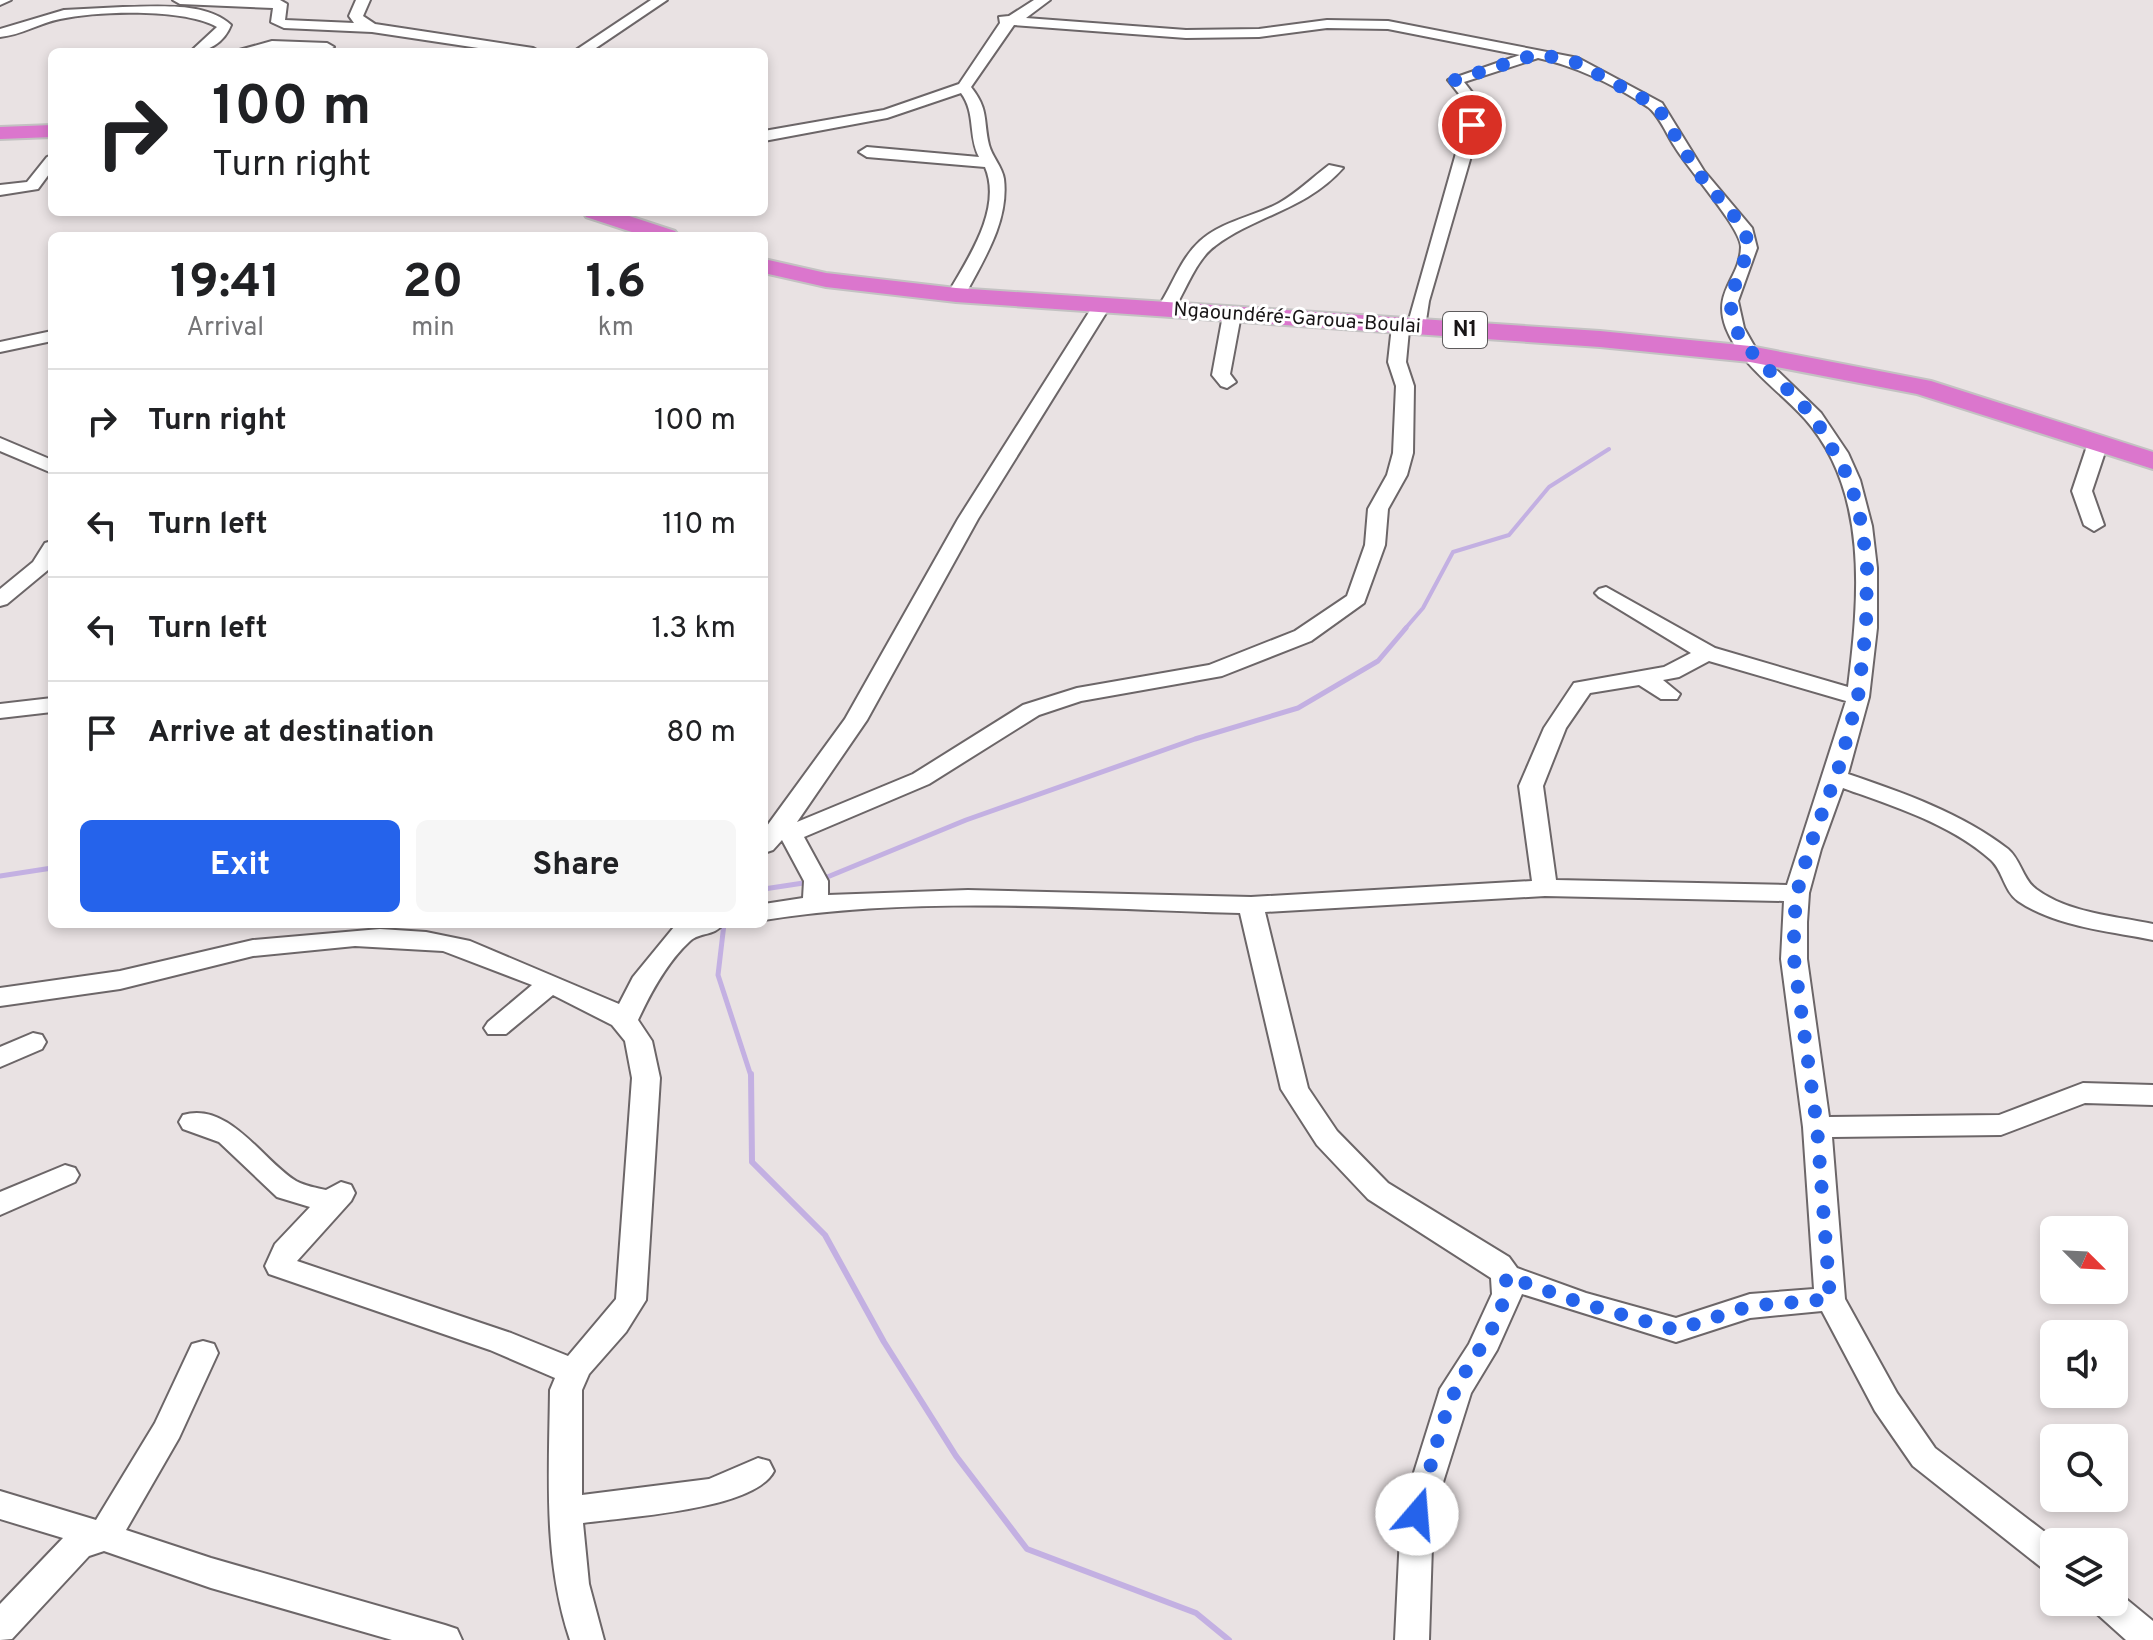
<!DOCTYPE html>
<meta charset="utf-8">
<style>
:root{--surface:#fff;--page:#f6f6f6;--text:#202124;--muted:#757577;--line:#e0e0e0;--accent:#2563eb}
body{margin:0;font-family:Overpass,sans-serif;background:var(--page);color:var(--text);height:100vh;display:flex;flex-direction:column;font-size:30px;white-space:nowrap}
*{box-sizing:border-box;margin:0}
p{font-size:26px;color:var(--muted)}
.icon{flex:none;width:44px;height:44px;fill:none;stroke:currentColor;stroke-width:2;stroke-linecap:round;stroke-linejoin:round}
.map{position:relative;flex:1;overflow:hidden}
.side{position:absolute;left:48px;top:232px;width:720px;height:696px;display:flex;flex-direction:column;background:var(--surface);border-radius:12px;box-shadow:0 4px 12px #0003}
.side>*{flex:none}
.top-card{position:absolute;left:48px;top:48px;width:720px;height:168px;border-radius:12px;box-shadow:0 4px 12px #0003;background:#fff;color:var(--text);overflow:hidden}
.needle{width:52px;rotate:114deg}
.buttons{position:absolute;left:2040px;top:1216px;display:grid;gap:16px}
.buttons a{display:grid;place-items:center;width:88px;height:88px;border-radius:12px;background:var(--surface);box-shadow:0 4px 12px #0003;font-size:40px}
.pin{position:absolute;display:grid;place-items:center;width:68px;height:68px;color:#fff;margin:-34px;border:4px solid #fff;border-radius:50%;box-shadow:0 2px 8px #0007}
.me{position:absolute;width:88px;margin:-44px;rotate:18deg;stroke-linejoin:round;filter:drop-shadow(0 0 6px #0008)}
.turn{display:flex;align-items:center;gap:28px;height:168px;padding:0 32px;font-size:36px}
.turn .icon{width:104px;height:104px;stroke-width:2.5}
.turn b{display:block;font-size:56px;line-height:68px}
.eta{display:flex;justify-content:space-evenly;align-items:center;height:136px;text-align:center}
.eta b{font-size:48px;font-weight:700;line-height:56px}
.action{display:flex;gap:16px;margin-top:auto;padding:16px 32px}
.action a{flex:1;height:92px;border-radius:12px;background:var(--accent);color:#fff;font-size:32px;font-weight:700;line-height:92px;text-align:center}
.action a+a{background:var(--page);color:var(--text)}
ul{padding:0;list-style:none}
li{display:flex;align-items:center;gap:24px;height:104px;padding:0 32px;border-top:2px solid var(--line)}
li div{flex:1}
li b{display:block;font-size:30px}
li em{font-style:normal}
.map>svg:first-child{display:block}
</style>
<div class="map">
<svg width="2153" height="1640" viewBox="0 0 2153 1640">
<rect width="100%" height="100%" fill="#e9e2e3"/>
<g fill="none" stroke-linecap="round" stroke-linejoin="round">
<polyline stroke="#c3b0e2" stroke-width="4" points="1404,630 1423,608 1453,552 1509,535 1549,487 1609,449"/>
<g stroke="#c3b0e2" stroke-width="5">
<polyline points="0,876 52,868"/>
<polyline points="820,880 966,820 1195,739 1298,708 1378,661 1406,628"/>
<polyline points="764,889 810,882"/>
<polyline points="724,924 718,975 751,1076"/>
</g>
<polyline stroke="#c3b0e2" stroke-width="6" points="751,1074 752,1162 825,1235 884,1342 956,1456 1027,1549 1196,1613 1229,1640"/>
<defs>
<g id="minor">
<polygon points="0,0 11,0 0,5"/>
<polygon points="173,0 280,0 287,4 285,20 354,23 349,16 356,0 370,0 363,16 375,24 533,48 540,52 505,52 372,32 284,28 271,22 273,8 180,4"/>
<polygon points="651,0 667,0 590,52 573,52"/>
<path d="M 1034,0 L 1050,0 L 1026,18 L 1186,30 L 1259,29 L 1327,20 L 1388,21 L 1578,58 L 1662,103 L 1704,171 L 1752,228 L 1757,248 L 1738,301 L 1744,328 L 1757,351 L 1821,413 L 1848,453 L 1860,480 L 1872,526 L 1877,568 L 1877,628 L 1869,697 L 1848,774 C 1904,793 1961,813 2008,849 C 2021,860 2023,880 2036,889 C 2068,913 2115,916 2153,924 L 2153,940 C 2109,931 2056,927 2018,901 C 2004,891 2003,871 1991,860 C 1951,824 1893,806 1843,788 L 1821,849 L 1809,893 L 1807,922 L 1807,959 L 1829,1117 L 1999,1115 L 2083,1083 L 2153,1085 L 2153,1105 L 2085,1103 L 2001,1135 L 1832,1137 L 1845,1299 L 1897,1393 L 1935,1448 L 2058,1542 L 2054,1542 L 2054,1572 L 2042,1568 L 1913,1466 L 1875,1411 L 1822,1311 L 1750,1318 L 1676,1342 L 1522,1294 L 1497,1350 L 1471,1393 L 1433,1514 L 1429,1640 L 1395,1640 L 1401,1514 L 1440,1389 L 1469,1344 L 1492,1294 L 1491,1278 L 1368,1199 L 1317,1145 L 1281,1089 L 1240,913 C 1083,909 920,895 764,920 L 764,904 L 803,898 L 804,881 L 782,840 L 773,850 L 764,853 L 764,830 L 845,719 L 958,519 L 1096,301 L 1108,301 L 1111,305 L 978,519 L 867,720 L 797,822 L 913,774 L 1023,705 L 1077,688 L 1209,665 L 1295,631 L 1347,596 L 1365,545 L 1368,509 L 1387,475 L 1393,453 L 1396,386 L 1388,362 L 1392,326 L 1401,321 L 1408,323 L 1464,125 L 1467,104 L 1448,80 L 1520,55 L 1388,29 L 1327,28 L 1259,37 L 1186,38 L 1014,25 L 971,87 C 989,110 983,119 989,145 C 992,157 1002,166 1004,179 C 1009,221 984,259 965,295 L 956,300 L 950,299 L 947,295 C 967,260 1003,209 985,167 L 867,157 L 859,152 L 867,147 L 979,157 C 968,136 976,113 961,93 L 887,118 L 764,141 L 764,131 L 884,110 L 959,84 L 1000,23 L 999,17 L 1009,16 ZM 1538,58 C 1576,66 1615,85 1648,107 C 1659,115 1667,135 1675,147 C 1688,169 1741,228 1741,247 C 1740,279 1712,291 1726,328 C 1741,366 1779,390 1805,419 C 1869,491 1859,599 1848,687 L 1715,648 L 1606,587 L 1599,589 L 1595,593 L 1599,597 L 1691,653 L 1664,667 L 1574,683 L 1544,728 L 1519,786 L 1532,881 L 1251,897 L 968,890 L 828,895 L 828,881 L 804,837 L 929,784 L 1039,715 L 1081,701 L 1222,676 L 1311,641 L 1364,603 L 1385,545 L 1388,509 L 1407,475 L 1413,453 L 1414,386 L 1406,362 L 1409,330 L 1416,332 L 1425,327 L 1429,301 L 1480,125 L 1481,104 L 1464,82 ZM 1709,661 L 1846,701 L 1787,885 L 1556,880 L 1543,786 L 1566,728 L 1590,693 L 1639,685 L 1661,699 L 1677,699 L 1680,694 L 1663,680 L 1679,677 ZM 1545,896 L 1784,901 L 1781,959 L 1803,1127 L 1814,1289 L 1750,1294 L 1676,1318 L 1586,1293 L 1517,1268 L 1509,1257 L 1388,1183 L 1337,1131 L 1308,1088 L 1265,912 Z"/>
<path d="M 123,7 C 156,7 205,1 231,25 C 224,43 208,52 190,52 L 217,27 C 183,8 98,11 60,19 C 39,23 22,35 0,37 L 0,29 L 64,10 Z"/>
<polygon points="272,41 327,43 334,47 327,51 232,52"/>
<polygon points="52,155 52,170 38,189 0,195 0,185 27,182 47,157"/>
<path d="M 1329,165 L 1343,168 C 1306,210 1256,215 1215,246 C 1196,259 1185,293 1171,314 L 1159,314 L 1156,310 C 1172,288 1179,260 1200,241 C 1222,221 1253,217 1279,203 C 1297,193 1313,177 1329,165 Z"/>
<polygon points="1232,310 1241,315 1230,374 1236,382 1227,388 1221,386 1212,375 1223,315"/>
<polygon points="52,331 52,341 0,352 0,342"/>
<polygon points="2098,437 2108,443 2092,491 2104,525 2094,531 2084,525 2072,491 2088,443"/>
<polygon points="0,438 52,460 52,473 0,451"/>
<polygon points="52,541 52,565 48,570 7,604 0,606 0,589 33,562 45,543"/>
<polygon points="52,698 52,712 0,718 0,704"/>
<path d="M 683,924 L 723,924 C 715,936 700,932 690,941 C 667,962 651,992 638,1020 L 652,1041 L 660,1078 L 646,1300 L 626,1332 L 589,1374 L 582,1390 L 582,1495 L 709,1479 L 758,1458 L 769,1461 L 774,1471 C 755,1510 625,1517 583,1523 L 589,1584 L 604,1640 L 570,1640 C 543,1560 549,1474 550,1390 L 555,1378 L 490,1350 L 269,1274 L 265,1266 L 275,1244 L 310,1207 L 277,1197 L 219,1142 L 183,1129 L 179,1122 L 183,1115 C 229,1101 263,1161 296,1181 C 305,1186 317,1188 326,1190 L 341,1182 L 351,1185 L 355,1193 L 351,1201 L 297,1261 L 511,1333 L 568,1356 L 616,1299 L 632,1078 L 625,1041 L 612,1025 L 553,995 L 506,1034 L 488,1034 L 484,1028 L 488,1022 L 532,985 L 443,951 L 355,946 L 253,956 L 120,989 L 0,1006 L 0,988 L 120,971 L 253,940 L 380,929 L 426,932 L 470,941 L 619,1004 L 633,977 L 674,927 Z"/>
<polygon points="33,1033 42,1035 46,1042 42,1049 0,1067 0,1047"/>
<polygon points="65,1165 75,1168 79,1175 75,1182 0,1215 0,1192"/>
<polygon points="203,1341 214,1344 218,1353 179,1438 126,1530 211,1558 445,1625 457,1629 462,1640 392,1640 211,1588 104,1551 89,1556 12,1639 0,1640 0,1604 63,1538 0,1519 0,1491 96,1520 155,1423 192,1344"/>
<polygon points="2114,1589 2153,1621 2153,1640 2126,1640 2096,1613 2091,1602 2114,1602"/>
</g>
<g id="highway">
<polygon points="52,125 52,137 0,139 0,127"/>
<polygon points="583,212 617,212 675,231 679,236 644,236 586,217"/>
<polygon points="764,259 826,273 956,288 1600,331 1750,346 1931,381 2153,452 2153,469 1917,394 1750,362 1600,347 956,302 826,287 764,273"/>
</g>
</defs>
<use href="#minor" stroke="#6c6668" stroke-width="4"/>
<use href="#highway" stroke="#c3c2c2" stroke-width="4"/>
<use href="#minor" fill="#fff" fill-rule="evenodd"/>
<use href="#highway" fill="#db76cd" fill-rule="evenodd"/>
</g>
<g fill="none" stroke-linecap="round" stroke-linejoin="round">
<path stroke="#2563eb" stroke-width="14" stroke-dasharray="0 25.2" d="M 1417,1514 C 1430,1474 1438,1427 1456,1389 C 1474,1352 1508,1320 1506,1276 L 1581,1303 L 1676,1330 L 1750,1306 L 1830,1299 L 1817,1127 L 1794,959 L 1794,922 L 1797,893 L 1809,849 L 1839,767 L 1858,697 L 1866,628 L 1867,568 L 1862,526 L 1850,480 L 1814,417 L 1740,340 L 1729,301 L 1749,248 L 1744,228 L 1698,173 L 1657,106 L 1573,61 L 1537,54 L 1455,80 L 1474,104 L 1472,125"/>
</g>
<g text-anchor="middle" dominant-baseline="central" stroke-width="6" stroke-linejoin="round" paint-order="stroke">
<g font-size="20" fill="#181516" stroke="#fff">
<text transform="translate(1297 319) rotate(4)">Ngaoundéré-Garoua-Boulai</text>
</g>
<rect fill="#fff" stroke="#5d5b5c" stroke-width="2" x="1443" y="312" width="44" height="36" rx="6"/>
<g font-size="22" font-weight="bold" fill="#181516">
<text x="1465" y="330">N1</text>
</g>
</g>
</svg>
<div class="buttons">
<a><svg class="needle" viewBox="-14 -14 28 28"><path d="M0-13l5 13h-10z" fill="#e53935"/><path d="M0 13l5-13h-10z" fill="#757577"/></svg></a>
<a><svg class="icon" aria-label="sound" viewBox="0 0 24 24"><path d="M4 9h4l5-4v14l-5-4H4zM17 9q2 3 0 6"/></svg></a>
<a><svg class="icon" aria-label="search" viewBox="0 0 24 24"><circle cx="10" cy="10" r="6"/><path d="M15 15l6 6"/></svg></a>
<a><svg class="icon" aria-label="layers" viewBox="0 0 24 24"><path d="M12 4l9 5-9 5-9-5zM3 14l9 5 9-5"/></svg></a>
</div>
<div class="pin" style="left:1472px;top:125px;background:#d93025"><svg class="icon" aria-label="arrive" viewBox="0 0 24 24"><path d="M6 21V4h12l-3 4 3 4H6"/></svg></div>
<svg class="me" style="left:1417px;top:1514px" viewBox="-20 -20 40 40"><circle r="19" fill="#fff"/><path d="M0-13L10 11 0 6-10 11z" fill="#2563eb"/></svg>
<div class="top-card">
<div class="turn"><svg class="icon" aria-label="right" viewBox="0 0 24 24"><path d="M7 20v-9h11M14 6l5 5-5 5"/></svg><div><b>100 m</b>Turn right</div></div>
</div>
<section class="side">
<div class="eta">
<div><b>19:41</b><p>Arrival</p></div>
<div><b>20</b><p>min</p></div>
<div><b>1.6</b><p>km</p></div>
</div>
<ul>
<li><svg class="icon" aria-label="right" viewBox="0 0 24 24"><path d="M7 20v-9h11M14 6l5 5-5 5"/></svg><div><b>Turn right</b></div><em>100 m</em></li>
<li><svg class="icon" aria-label="left" viewBox="0 0 24 24"><path d="M17 20v-9H6M10 6l-5 5 5 5"/></svg><div><b>Turn left</b></div><em>110 m</em></li>
<li><svg class="icon" aria-label="left" viewBox="0 0 24 24"><path d="M17 20v-9H6M10 6l-5 5 5 5"/></svg><div><b>Turn left</b></div><em>1.3 km</em></li>
<li><svg class="icon" aria-label="arrive" viewBox="0 0 24 24"><path d="M6 21V4h12l-3 4 3 4H6"/></svg><div><b>Arrive at destination</b></div><em>80 m</em></li>
</ul>
<div class="action"><a>Exit</a><a>Share</a></div>
</section>
</div>
